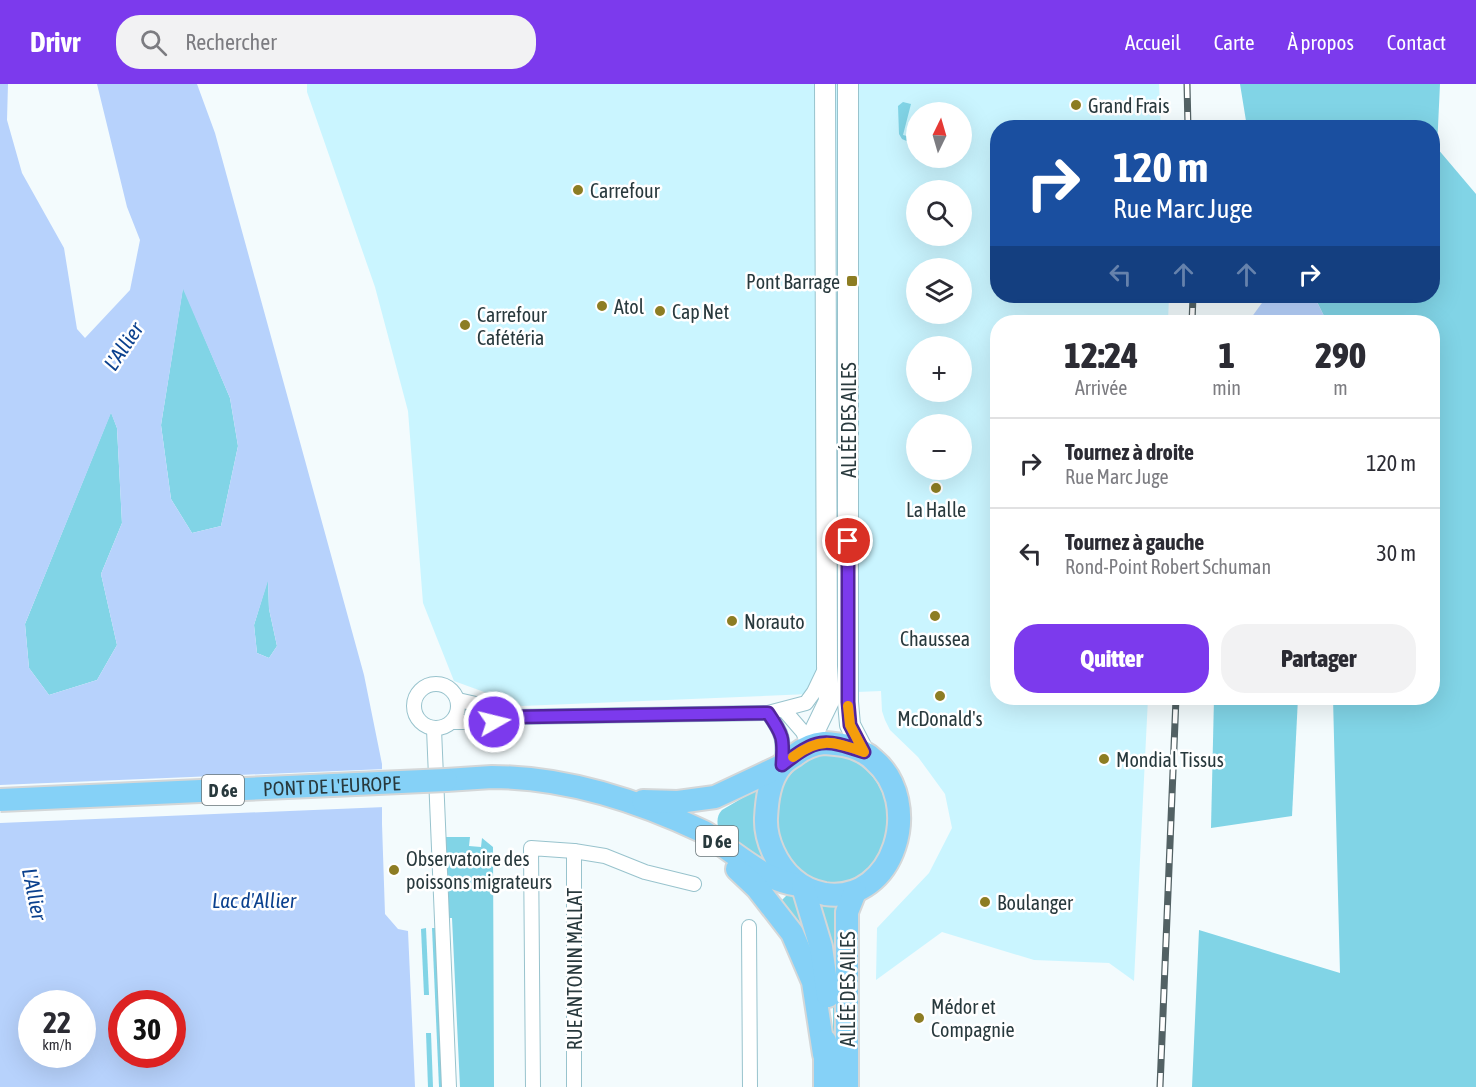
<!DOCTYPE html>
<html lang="fr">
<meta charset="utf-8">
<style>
:root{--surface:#fff;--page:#f2f2f3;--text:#2b2b33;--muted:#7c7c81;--line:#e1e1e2;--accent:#7c3aed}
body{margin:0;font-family:"Asap Condensed",sans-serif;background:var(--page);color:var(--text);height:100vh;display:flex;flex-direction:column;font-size:22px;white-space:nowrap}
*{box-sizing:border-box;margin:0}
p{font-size:20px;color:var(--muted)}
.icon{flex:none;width:33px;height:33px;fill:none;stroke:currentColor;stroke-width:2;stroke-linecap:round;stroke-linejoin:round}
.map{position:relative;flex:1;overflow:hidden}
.side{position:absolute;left:990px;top:231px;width:450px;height:390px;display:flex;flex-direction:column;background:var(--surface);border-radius:24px;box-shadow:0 6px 24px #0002}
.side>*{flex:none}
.top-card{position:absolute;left:990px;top:36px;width:450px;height:183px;border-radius:24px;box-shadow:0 6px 24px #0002;background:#1a4fa0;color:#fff;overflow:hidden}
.needle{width:39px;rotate:5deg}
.fabs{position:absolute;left:906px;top:18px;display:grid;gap:12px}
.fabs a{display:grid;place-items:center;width:66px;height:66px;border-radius:50%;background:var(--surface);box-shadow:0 6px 24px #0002;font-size:30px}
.speed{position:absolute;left:18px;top:906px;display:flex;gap:12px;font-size:30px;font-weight:700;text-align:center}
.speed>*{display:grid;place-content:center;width:78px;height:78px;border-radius:50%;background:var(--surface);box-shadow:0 6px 24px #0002;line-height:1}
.speed small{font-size:15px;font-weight:400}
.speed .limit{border:9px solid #d22;background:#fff;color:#111}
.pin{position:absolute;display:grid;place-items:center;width:51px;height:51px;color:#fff;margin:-26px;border:3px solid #fff;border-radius:50%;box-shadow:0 2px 6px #0007}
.me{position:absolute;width:66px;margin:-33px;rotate:82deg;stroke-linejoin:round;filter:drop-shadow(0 0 4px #0008)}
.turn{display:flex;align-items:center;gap:21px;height:126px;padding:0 24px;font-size:27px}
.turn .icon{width:78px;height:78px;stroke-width:2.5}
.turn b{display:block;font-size:42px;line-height:51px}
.lanes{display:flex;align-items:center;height:57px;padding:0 24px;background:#0003;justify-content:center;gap:30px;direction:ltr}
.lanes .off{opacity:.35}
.eta{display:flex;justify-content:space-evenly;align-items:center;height:102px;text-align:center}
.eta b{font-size:36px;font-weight:800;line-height:42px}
.primary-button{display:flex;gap:12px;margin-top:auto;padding:12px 24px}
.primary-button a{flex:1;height:69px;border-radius:24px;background:var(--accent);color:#fff;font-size:24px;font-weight:800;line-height:69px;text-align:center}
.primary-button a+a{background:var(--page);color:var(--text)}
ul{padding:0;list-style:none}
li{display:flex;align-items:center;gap:18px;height:90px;padding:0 24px;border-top:2px solid var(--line)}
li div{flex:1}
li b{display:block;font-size:22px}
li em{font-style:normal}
header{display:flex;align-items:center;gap:36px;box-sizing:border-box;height:84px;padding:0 30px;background:var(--accent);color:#fff}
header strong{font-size:28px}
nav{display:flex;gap:33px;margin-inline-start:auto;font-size:21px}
.search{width:420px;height:54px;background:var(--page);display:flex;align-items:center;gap:15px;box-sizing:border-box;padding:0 21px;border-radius:24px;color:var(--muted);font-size:22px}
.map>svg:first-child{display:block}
</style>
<header>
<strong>Drivr</strong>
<div class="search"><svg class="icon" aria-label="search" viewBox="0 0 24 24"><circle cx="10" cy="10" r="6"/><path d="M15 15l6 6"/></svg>Rechercher</div>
<nav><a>Accueil</a><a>Carte</a><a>À propos</a><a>Contact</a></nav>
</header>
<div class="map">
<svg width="1476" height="1003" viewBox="0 0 1476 1003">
<rect width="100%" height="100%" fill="#f3fbfd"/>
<path fill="#caf5ff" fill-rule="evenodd" d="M 307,0 L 1159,0 L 1161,43 L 998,44 L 998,212 L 1169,212 L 1168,238 L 998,238 L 998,614 L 1148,614 L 1134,897 L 1109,879 L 1034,876 L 942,848 L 876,896 L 877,844 L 929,789 L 952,744 L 945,710 L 918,673 L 890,646 L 885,636 L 882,627 L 881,607 L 522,622 L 454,597 L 423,519 L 408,327 L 375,203 L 307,8 ZM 916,28 L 962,28 L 962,74 L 916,74 ZM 916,106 L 962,106 L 962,152 L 916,152 ZM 916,184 L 962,184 L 962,230 L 916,230 ZM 916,262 L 962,262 L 962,308 L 916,308 ZM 916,340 L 962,340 L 962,386 L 916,386 Z"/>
<g fill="#81d4e6">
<polygon points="1240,0 1440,0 1437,64 1476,110 1476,1003 1192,1003 1199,846 1340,889 1333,614 1432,614 1432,238 1327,238 1314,212 1432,212 1432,44 1247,43"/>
<polygon points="903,18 911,20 903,51 914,54 914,57 911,59 902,55 899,50 898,22"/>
<polygon points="183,203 230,314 238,362 221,442 192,449 171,415 161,341"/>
<polygon points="111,328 117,344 122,439 101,490 117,561 97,596 49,611 29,584 25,540"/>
<polygon points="268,495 269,525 277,562 269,574 257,569 254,541"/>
<polygon points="1214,614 1298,614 1292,732 1211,744"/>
<path d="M 829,670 C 840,672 850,674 859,680 C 889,700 897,745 876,774 C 864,791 848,802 826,799 C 816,798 805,794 798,786 C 790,778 785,768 781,759 C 779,755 777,750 775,746 C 774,741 776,733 776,728 C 779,695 796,673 829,670 Z"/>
<path d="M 761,703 L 769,783 L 718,744 C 717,737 717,731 722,726 Z"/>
<polygon points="445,753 470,753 469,762 481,763 482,754 493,763 494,1003 460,1003 452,834 448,834"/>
<polygon points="788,810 795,812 815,871 781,817"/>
<polygon points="816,820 839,822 840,978 833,978 833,921"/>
<polygon points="426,844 429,911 424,911 421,845"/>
<polygon points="432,844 437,844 444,1003 439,1003"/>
<polygon points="426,949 431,949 433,1003 428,1003"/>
</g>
<g fill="#b7d2fc" fill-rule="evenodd">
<path d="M 0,0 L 8,0 L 7,36 L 22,89 L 64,164 L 77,245 L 85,254 L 130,206 L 140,156 L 127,123 L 97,0 L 197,0 L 215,49 L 364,591 L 382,680 L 382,740 L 385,830 L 398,845 L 408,847 L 415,1003 L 0,1003 ZM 183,205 L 230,314 L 238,362 L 221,442 L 192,449 L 171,415 L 161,341 ZM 111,329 L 117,344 L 122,439 L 101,490 L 117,561 L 97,596 L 49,611 L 29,584 L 25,540 ZM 268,497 L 269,525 L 277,562 L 269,574 L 257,569 L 254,541 ZM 32,920 L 82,920 L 82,970 L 32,970 ZM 122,920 L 172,920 L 172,970 L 122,970 Z"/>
<polygon points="1267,212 1314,212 1327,238 1252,238 1251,234"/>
</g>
<polygon fill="#f3fbfd" points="385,685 385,723 0,739 0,701"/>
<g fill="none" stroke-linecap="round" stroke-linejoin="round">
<defs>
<g id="minor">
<circle cx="436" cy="622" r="22"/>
<polyline points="458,616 476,620 511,633"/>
<polyline points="784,626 803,648 809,662"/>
<path d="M 768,629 C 783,650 784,655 782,681"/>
<polyline points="453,638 494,638 511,633 768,629 806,619 814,608 825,585"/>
<polyline points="434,645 449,1003"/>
<polyline points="574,767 574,1003"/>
<polyline points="749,843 750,1003"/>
<polyline points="533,1003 531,764 574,767 605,772 645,788 694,800"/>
</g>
<g id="secondary">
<polyline points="848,0 848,618 850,641 864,668"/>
<polyline points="814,660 815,646 829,617 827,582 825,0"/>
</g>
<g id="primary">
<path d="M 824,659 C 837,660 851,661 863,668 C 867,670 871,673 874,676 C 924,718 895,820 825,810 C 813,808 802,803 793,795 C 777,781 765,756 766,734 C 767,716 769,697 781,682 C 784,678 790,674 795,671 C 804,664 812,660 824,659 Z"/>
<path d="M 446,696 C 461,695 477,694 492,693 C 565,693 639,717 704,748 C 712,752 719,759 726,764 C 750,781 768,796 798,801"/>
<polyline points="643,717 678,718 715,713 781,682"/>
<polyline points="737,785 757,804 792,849 813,898 824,970"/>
<polyline points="803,803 821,863 828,912"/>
<polyline points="825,1003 825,957"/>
<polyline points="847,1003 847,828 855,808"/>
</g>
</defs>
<use href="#minor" stroke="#98c3cd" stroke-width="16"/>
<use href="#secondary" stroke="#98c3cd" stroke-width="22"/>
<use href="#primary" stroke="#d4d7d8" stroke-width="26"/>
<use href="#minor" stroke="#fff" stroke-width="14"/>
<use href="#secondary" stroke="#fff" stroke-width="20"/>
<use href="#primary" stroke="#85d1f7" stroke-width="22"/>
<defs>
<g id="rail">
<polyline points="1187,0 1188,44"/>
<polyline points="1192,238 1193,212"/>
<polyline points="1160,1003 1176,614"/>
</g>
</defs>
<use href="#rail" stroke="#526164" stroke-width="7"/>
<use href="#rail" stroke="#fff" stroke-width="4.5" stroke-dasharray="14" stroke-linecap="butt"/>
<defs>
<g id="primary-bridge">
<path id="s1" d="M 0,716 L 446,696"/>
</g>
</defs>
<use href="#primary-bridge" stroke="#d4d7d8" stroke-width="26" stroke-linecap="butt"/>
<use href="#primary-bridge" stroke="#85d1f7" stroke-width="22"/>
</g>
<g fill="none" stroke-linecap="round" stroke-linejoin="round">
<defs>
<path id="route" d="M 494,638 L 511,633 L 768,629 C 783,651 784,654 782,681 C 817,654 823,654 864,668 L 850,641 L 848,618 L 848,457"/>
</defs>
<use href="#route" stroke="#51269a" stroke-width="15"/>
<use href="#route" stroke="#7c3aed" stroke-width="10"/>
<path stroke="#f59e0b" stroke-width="10" d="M 793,673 C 820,652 834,658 864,668 L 850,641 L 848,622"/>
</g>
<g fill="#8d7d23" stroke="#fff" stroke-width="2">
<circle cx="1076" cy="21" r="6"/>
<circle cx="578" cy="106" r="6"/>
<rect x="846" y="191" width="12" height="12" rx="3"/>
<circle cx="602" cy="222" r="6"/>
<circle cx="660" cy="227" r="6"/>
<circle cx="465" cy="241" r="6"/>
<circle cx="936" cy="404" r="6"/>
<circle cx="935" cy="532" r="6"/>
<circle cx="732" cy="537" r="6"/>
<circle cx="940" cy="612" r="6"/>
<circle cx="1104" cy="675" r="6"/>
<circle cx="394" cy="786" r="6"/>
<circle cx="985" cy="818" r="6"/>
<circle cx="919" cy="934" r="6"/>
</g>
<g text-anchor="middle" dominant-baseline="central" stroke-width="5" stroke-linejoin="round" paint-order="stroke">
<g fill="#fff" stroke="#687477" stroke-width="1.5">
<rect x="202" y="691" width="42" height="30" rx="4.5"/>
<rect x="696" y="742" width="42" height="30" rx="4.5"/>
</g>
<g font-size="18" font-weight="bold" fill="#28393d">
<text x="223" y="706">D 6e</text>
<text x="717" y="757">D 6e</text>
</g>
<g font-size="20" fill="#28393d" stroke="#fff" text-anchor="start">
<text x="1088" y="21">Grand Frais</text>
<text x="590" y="106">Carrefour</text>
<text x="840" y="197" text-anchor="end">Pont Barrage</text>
<text x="614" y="222">Atol</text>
<text x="672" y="227">Cap Net</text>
<text x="477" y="230">Carrefour<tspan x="477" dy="23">Cafétéria</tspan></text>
<text x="936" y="425" text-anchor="middle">La Halle</text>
<text x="744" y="537">Norauto</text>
<text x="935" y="554" text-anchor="middle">Chaussea</text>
<text x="940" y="634" text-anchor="middle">McDonald's</text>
<text x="1116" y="675">Mondial Tissus</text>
<text x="406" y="774">Observatoire des<tspan x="406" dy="23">poissons migrateurs</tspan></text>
<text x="997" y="818">Boulanger</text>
<text x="931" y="922">Médor et<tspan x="931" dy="23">Compagnie</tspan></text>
</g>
<g font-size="20" fill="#28393d" stroke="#fff">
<text transform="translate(848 336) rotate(-90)">ALLÉE DES AILES</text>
<text stroke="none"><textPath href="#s1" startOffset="332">PONT DE L'EUROPE</textPath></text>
<text transform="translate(574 885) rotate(-90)">RUE ANTONIN MALLAT</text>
<text transform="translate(847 905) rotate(-90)">ALLÉE DES AILES</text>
</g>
<g font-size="21" font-style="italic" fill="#0b418e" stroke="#fff">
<text transform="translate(123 262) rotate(-56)">L'Allier</text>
<text transform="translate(35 810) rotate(78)">L'Allier</text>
<text x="254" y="816">Lac d'Allier</text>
</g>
</g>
</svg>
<div class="fabs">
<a><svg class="needle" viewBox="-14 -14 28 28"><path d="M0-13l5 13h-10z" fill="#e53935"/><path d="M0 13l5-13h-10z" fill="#7c7c81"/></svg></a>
<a><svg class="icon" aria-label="search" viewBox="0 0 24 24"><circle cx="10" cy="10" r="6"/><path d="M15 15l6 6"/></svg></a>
<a><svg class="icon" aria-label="layers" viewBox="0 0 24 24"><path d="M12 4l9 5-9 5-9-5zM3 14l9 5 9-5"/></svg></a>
<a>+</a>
<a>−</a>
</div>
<div class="speed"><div>22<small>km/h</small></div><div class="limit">30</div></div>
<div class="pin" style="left:848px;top:457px;background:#d93025"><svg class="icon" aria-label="arrive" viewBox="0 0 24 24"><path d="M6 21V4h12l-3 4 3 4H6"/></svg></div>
<svg class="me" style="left:494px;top:638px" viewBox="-20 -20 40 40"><circle r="17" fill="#7c3aed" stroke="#fff" stroke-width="3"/><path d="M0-11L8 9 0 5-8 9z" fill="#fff"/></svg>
<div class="top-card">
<div class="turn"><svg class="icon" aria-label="right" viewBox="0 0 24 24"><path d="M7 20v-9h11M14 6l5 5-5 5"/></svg><div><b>120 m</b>Rue Marc Juge</div></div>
<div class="lanes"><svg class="icon off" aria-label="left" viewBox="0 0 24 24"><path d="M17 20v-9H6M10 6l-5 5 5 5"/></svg><svg class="icon off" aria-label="ahead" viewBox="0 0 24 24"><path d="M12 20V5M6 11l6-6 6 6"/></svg><svg class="icon off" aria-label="ahead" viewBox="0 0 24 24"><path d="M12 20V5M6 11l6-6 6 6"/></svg><svg class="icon" aria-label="right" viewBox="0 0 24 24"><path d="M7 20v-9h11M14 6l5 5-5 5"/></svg></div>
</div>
<section class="side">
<div class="eta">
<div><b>12:24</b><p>Arrivée</p></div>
<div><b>1</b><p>min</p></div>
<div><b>290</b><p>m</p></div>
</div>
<ul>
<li><svg class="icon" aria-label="right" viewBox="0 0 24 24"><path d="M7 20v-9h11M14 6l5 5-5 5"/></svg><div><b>Tournez à droite</b><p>Rue Marc Juge</p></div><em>120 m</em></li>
<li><svg class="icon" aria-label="left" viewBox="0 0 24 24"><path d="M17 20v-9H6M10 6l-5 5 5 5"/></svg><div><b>Tournez à gauche</b><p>Rond-Point Robert Schuman</p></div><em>30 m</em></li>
</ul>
<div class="primary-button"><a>Quitter</a><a>Partager</a></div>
</section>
</div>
